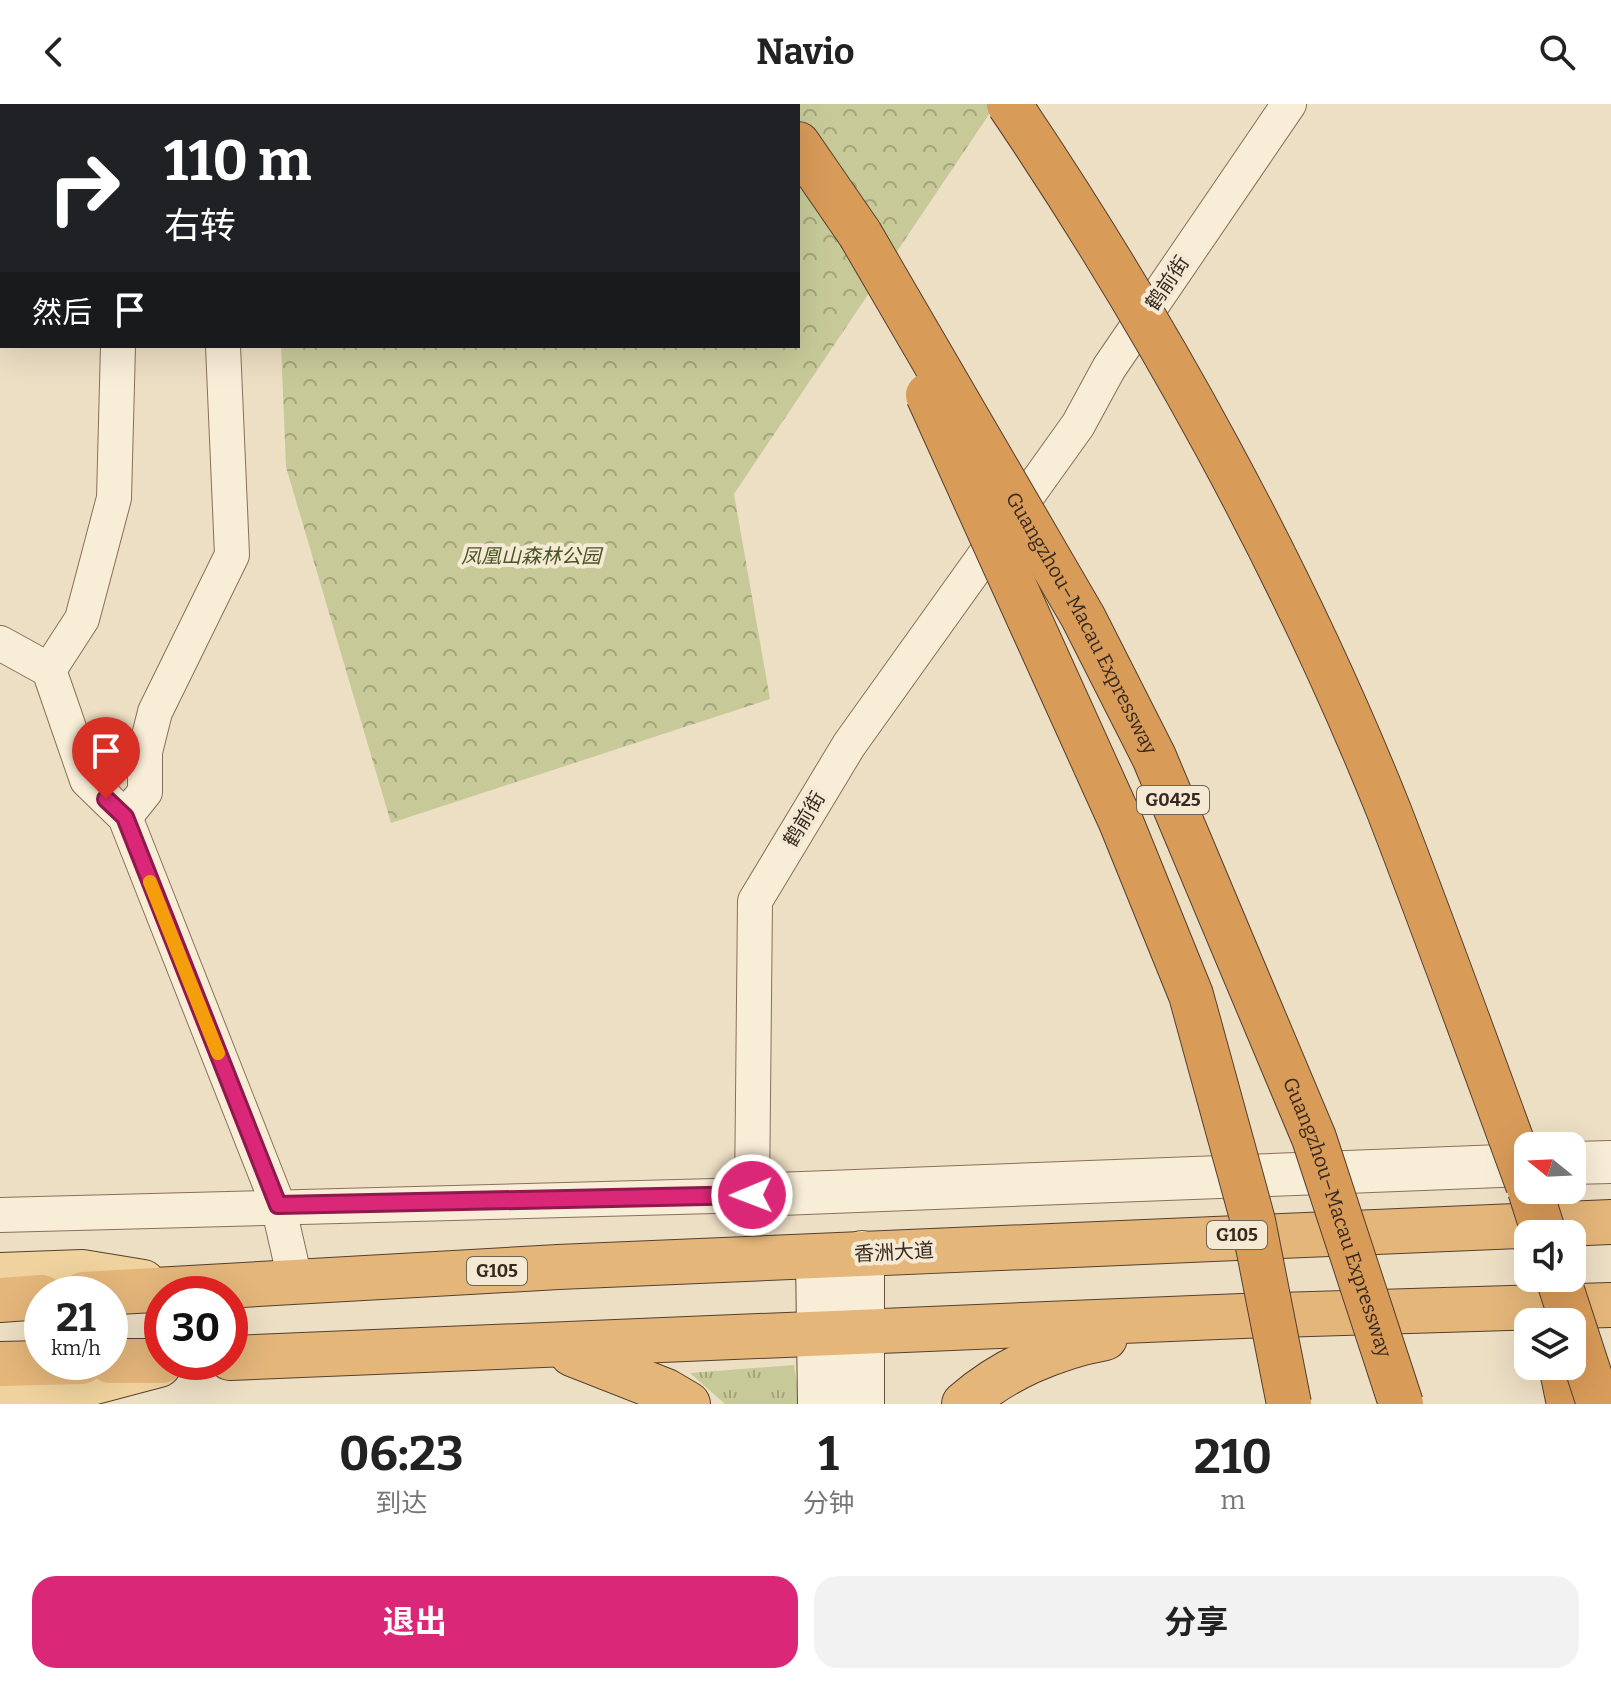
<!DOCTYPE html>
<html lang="zh">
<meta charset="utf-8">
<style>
:root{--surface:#fff;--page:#f2f2f2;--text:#222;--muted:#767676;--accent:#db2777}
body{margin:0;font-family:Bitter,"Noto Sans SC",serif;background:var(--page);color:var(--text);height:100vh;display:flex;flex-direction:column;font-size:30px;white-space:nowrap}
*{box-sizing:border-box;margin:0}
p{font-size:26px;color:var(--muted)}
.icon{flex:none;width:44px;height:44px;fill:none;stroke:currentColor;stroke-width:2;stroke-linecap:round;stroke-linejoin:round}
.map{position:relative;height:1300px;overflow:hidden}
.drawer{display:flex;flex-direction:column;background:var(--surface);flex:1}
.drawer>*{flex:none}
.guide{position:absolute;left:0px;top:0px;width:800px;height:244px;box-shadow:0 8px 32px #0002;background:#202124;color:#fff;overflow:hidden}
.needle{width:52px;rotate:288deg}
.controls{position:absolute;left:1514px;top:1028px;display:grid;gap:16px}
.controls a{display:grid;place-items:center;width:72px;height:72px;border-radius:16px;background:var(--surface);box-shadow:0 8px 32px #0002;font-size:40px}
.speed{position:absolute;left:24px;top:1172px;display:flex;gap:16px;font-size:40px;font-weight:700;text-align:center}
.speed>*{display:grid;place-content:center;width:104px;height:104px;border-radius:50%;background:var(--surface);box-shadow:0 8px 32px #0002;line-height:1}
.speed small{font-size:20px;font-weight:400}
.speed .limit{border:12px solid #d22;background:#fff;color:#111}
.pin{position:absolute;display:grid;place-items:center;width:68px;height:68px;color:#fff;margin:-82px -34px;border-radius:50% 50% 50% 0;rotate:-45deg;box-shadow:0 0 8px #0007}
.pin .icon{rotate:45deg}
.me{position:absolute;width:88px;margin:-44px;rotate:269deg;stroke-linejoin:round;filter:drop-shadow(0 0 6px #0008)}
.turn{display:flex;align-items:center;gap:28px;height:168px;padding:0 32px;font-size:36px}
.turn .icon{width:104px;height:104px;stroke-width:2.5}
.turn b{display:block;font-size:56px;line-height:68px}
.then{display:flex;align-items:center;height:76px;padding:0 32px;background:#0003;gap:16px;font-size:30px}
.eta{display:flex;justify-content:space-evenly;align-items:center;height:136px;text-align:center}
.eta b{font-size:48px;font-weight:700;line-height:56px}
.primary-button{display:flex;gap:16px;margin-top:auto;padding:16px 32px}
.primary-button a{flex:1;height:92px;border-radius:24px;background:var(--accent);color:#fff;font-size:32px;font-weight:700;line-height:92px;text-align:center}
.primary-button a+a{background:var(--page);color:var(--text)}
header{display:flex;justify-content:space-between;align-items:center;height:104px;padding:0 32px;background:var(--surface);font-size:36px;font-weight:700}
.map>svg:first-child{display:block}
</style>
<header><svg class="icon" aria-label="back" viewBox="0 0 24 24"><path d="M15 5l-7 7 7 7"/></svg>Navio<svg class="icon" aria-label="search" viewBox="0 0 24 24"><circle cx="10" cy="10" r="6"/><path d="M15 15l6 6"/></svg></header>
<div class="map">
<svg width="1611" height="1300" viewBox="0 0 1611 1300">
<defs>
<pattern id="grass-tufts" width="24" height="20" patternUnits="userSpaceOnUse" patternTransform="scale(2)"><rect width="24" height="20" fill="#c7ca98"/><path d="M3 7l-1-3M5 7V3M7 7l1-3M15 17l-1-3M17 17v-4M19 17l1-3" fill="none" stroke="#a2a47b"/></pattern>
<pattern id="forest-crowns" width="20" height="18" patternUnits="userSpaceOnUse" patternTransform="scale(2)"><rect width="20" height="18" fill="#c7ca98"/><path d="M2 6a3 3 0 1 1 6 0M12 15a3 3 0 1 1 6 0" fill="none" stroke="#a2a47b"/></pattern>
</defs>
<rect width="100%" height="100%" fill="#eddfc4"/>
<polygon fill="url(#grass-tufts)" points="794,1261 800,1300 725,1300 690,1269"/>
<polygon fill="url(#forest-crowns)" points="272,0 996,0 734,390 770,595 391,719 286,363 281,242 798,242 798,2"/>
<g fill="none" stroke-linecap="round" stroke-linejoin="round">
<defs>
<g id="minor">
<polyline points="107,0 107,2"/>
<polyline points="212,0 212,2"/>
<polyline points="0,539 49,566 87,676 125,713 278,1101 296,1180"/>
<polyline points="49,566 82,515 114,394 118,242"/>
<polyline points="125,713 145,688 145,648 155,608 232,451 223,242"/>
<polyline points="0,1111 752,1091 755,797 849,641 1078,321 1109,264 1289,0"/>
</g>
<g id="tertiary">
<polyline points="1572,1059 1611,1058"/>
<polyline points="752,1091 1528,1061"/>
</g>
<g id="secondary">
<polyline points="818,1152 820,1300"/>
<polyline points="862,1300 862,1149"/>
</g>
<g id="primary">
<polyline points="0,1171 82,1168 143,1178"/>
<polyline points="0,1287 72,1284 159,1261"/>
</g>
<g id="trunk">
<polyline points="83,1190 558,1163 1611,1118"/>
<polyline points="0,1196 42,1193"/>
<polyline points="572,1250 666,1287 688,1300"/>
<polyline points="230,1254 1242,1212 1611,1201"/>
<polyline points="110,1257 162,1257"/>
<polyline points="0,1260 82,1258"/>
<path d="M 964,1300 C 1002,1266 1055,1243 1105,1234"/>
</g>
<g id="motorway">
<polyline points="771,0 772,2"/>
<polyline points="798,40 860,130"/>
<polyline points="1561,1262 1569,1300"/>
</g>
</defs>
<use href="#minor" stroke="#87705b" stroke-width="36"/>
<use href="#tertiary" stroke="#87705b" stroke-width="44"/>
<use href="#secondary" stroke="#68523e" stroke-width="46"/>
<use href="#primary" stroke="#553f2f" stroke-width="46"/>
<use href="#trunk" stroke="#553f2f" stroke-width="46"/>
<use href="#motorway" stroke="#553f2f" stroke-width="46"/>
<use href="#minor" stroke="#f8edd7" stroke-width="34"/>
<use href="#tertiary" stroke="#f8edd7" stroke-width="42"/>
<use href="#secondary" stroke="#f8edd7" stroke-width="44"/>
<use href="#primary" stroke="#efd29d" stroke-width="44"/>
<use href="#trunk" stroke="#e4b67a" stroke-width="44"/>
<use href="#motorway" stroke="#d99b58" stroke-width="44"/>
<defs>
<g id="motorway-bridge">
<path d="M 1009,0 C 1155,216 1292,464 1389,707 C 1437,831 1482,956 1528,1081"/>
<path id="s1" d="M 860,130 L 1083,513 L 1154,653 L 1314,1034 L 1401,1300"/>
<polyline points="928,291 1121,718 1191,891 1253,1117 1289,1300"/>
<polyline points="1530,1086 1544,1130"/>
<polyline points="1558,1174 1599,1300"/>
</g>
</defs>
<use href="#motorway-bridge" stroke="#553f2f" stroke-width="46" stroke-linecap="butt"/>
<use href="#motorway-bridge" stroke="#d99b58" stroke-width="44"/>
</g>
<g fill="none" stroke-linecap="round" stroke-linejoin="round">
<defs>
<polyline id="route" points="106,695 125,713 278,1101 752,1091"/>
</defs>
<use href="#route" stroke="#8e194d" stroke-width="20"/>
<use href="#route" stroke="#db2777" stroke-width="14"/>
<polyline stroke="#f59e0b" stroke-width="14" points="150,778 218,949"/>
</g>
<g text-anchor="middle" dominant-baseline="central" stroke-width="8" stroke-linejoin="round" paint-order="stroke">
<g fill="#f4e9d3" stroke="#706355" stroke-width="2">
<rect x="1137" y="682" width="72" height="28" rx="6"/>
<rect x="1207" y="1117" width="60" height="28" rx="6"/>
<rect x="467" y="1153" width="60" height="28" rx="6"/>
</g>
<g font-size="18" font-weight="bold" fill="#37291f">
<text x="1173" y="696">G0425</text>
<text x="1237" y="1131">G105</text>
<text x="497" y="1167">G105</text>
</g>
<g font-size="20" fill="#37291f" stroke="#f4e9d3">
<text transform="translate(1167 179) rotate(-56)">鹤前街</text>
<text stroke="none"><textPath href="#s1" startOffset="448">Guangzhou–Macau Expressway</textPath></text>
<text transform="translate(804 715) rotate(-59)">鹤前街</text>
<text stroke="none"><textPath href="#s1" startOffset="1096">Guangzhou–Macau Expressway</textPath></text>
<text transform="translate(894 1148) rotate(-3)">香洲大道</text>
</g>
<g font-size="20" font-style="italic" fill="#495326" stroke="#f4e9d3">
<text x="531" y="452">凤凰山森林公园</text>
</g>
</g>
</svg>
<div class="controls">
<a><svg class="needle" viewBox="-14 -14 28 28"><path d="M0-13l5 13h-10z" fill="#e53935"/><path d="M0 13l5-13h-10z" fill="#767676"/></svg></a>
<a><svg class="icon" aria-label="sound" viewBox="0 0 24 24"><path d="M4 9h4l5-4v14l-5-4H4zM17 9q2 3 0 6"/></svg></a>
<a><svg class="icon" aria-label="layers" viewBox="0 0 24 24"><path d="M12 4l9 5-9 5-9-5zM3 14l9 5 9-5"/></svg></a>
</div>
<div class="speed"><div>21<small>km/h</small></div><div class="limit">30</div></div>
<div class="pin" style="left:106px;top:695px;background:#d93025"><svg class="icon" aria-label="arrive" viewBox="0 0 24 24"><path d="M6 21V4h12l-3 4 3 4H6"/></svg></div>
<svg class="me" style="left:752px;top:1091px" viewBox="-20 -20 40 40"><circle r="17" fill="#db2777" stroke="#fff" stroke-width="3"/><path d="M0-11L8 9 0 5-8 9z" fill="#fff"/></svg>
<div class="guide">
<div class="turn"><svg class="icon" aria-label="right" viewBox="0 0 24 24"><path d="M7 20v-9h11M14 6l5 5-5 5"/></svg><div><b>110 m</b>右转</div></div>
<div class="then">然后<svg class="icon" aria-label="arrive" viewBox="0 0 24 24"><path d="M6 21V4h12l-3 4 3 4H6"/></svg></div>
</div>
</div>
<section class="drawer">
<div class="eta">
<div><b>06:23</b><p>到达</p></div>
<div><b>1</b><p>分钟</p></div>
<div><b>210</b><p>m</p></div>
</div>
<div class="primary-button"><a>退出</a><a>分享</a></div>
</section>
